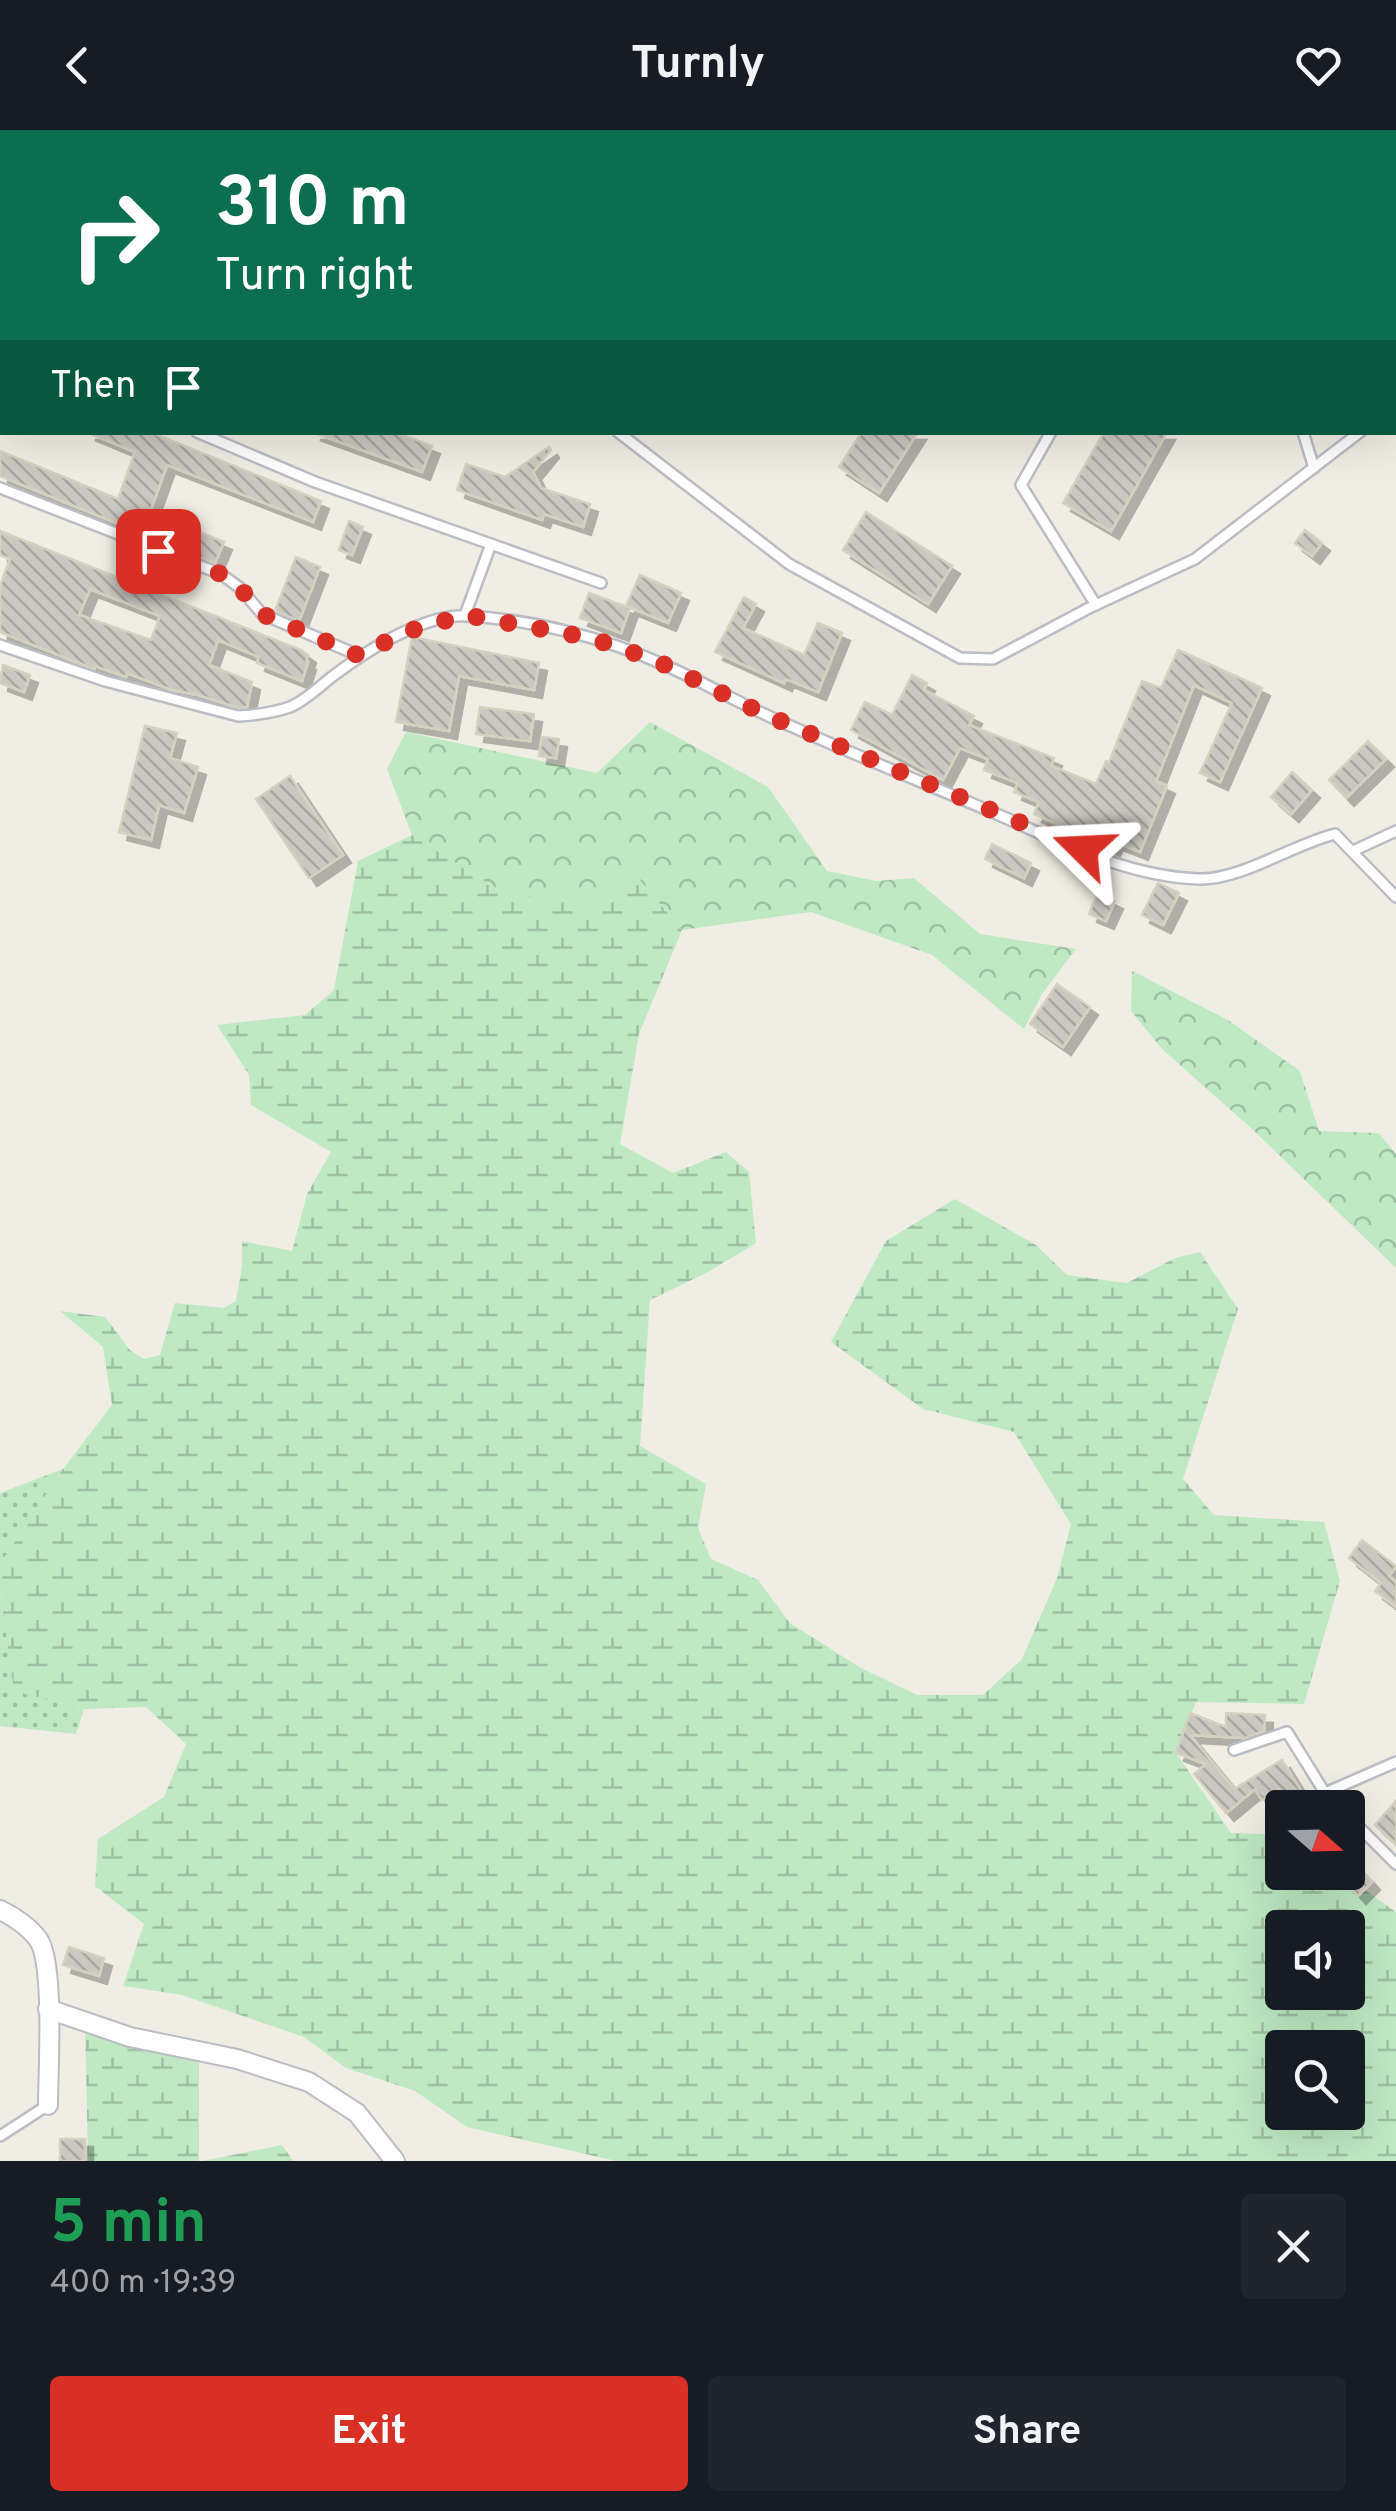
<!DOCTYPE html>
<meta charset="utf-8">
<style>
:root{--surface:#171b24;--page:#20242c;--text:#f1f3f6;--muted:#9ea1a6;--accent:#d93025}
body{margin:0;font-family:Overpass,sans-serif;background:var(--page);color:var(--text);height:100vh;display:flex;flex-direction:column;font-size:38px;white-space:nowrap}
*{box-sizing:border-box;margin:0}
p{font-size:32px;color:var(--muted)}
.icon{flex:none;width:55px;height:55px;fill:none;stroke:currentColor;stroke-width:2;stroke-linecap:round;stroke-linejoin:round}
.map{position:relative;height:2031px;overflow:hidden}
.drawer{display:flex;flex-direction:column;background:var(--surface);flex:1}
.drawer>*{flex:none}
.banner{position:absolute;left:0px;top:0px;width:1398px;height:305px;box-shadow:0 10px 40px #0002;background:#0b6e4f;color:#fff;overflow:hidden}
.needle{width:65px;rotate:110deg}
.fabs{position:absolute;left:1265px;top:1660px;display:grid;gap:20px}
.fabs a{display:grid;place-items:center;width:100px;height:100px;border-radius:10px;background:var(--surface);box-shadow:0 10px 40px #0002;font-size:50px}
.pin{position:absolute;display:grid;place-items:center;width:85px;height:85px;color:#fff;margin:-42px;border-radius:20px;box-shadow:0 5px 15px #0006}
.me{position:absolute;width:110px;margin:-55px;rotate:291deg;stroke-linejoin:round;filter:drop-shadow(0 0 8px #0008)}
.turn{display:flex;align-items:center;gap:35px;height:210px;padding:0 50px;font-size:45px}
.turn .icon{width:130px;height:130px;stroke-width:2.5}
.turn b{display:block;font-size:70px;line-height:85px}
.then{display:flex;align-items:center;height:95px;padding:0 50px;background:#0003;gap:20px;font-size:38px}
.round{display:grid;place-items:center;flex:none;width:105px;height:105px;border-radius:10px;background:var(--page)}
.overview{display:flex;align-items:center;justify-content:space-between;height:170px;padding:0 50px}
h1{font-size:60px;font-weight:700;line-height:75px;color:#1e9e55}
.cta{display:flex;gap:20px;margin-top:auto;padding:20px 50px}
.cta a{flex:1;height:115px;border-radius:10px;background:var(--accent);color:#fff;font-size:40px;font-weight:700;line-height:115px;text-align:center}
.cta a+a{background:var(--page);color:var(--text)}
header{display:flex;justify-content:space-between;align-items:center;height:130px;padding:0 50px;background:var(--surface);font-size:45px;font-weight:700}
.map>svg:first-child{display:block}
</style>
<header><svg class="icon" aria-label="back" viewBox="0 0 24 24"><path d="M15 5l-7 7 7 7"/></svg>Turnly<svg class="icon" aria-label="heart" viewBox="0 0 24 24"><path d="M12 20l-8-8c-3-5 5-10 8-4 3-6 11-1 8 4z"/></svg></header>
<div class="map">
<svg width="1396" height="2031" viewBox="0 0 1396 2031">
<defs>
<pattern id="grass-dots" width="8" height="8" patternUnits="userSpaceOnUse" patternTransform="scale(2.5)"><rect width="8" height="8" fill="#bee9c3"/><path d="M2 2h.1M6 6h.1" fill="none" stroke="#9ec0a2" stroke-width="1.8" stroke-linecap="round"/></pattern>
<pattern id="forest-crowns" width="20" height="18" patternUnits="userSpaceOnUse" patternTransform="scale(2.5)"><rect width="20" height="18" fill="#bee9c3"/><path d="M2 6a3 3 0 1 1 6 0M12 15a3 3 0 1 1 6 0" fill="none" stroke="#9ec0a2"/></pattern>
<pattern id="wetland-marsh" width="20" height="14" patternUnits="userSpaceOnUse" patternTransform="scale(2.5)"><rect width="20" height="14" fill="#bee9c3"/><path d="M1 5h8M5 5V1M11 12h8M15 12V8" fill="none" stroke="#9ec0a2"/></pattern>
<pattern id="building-back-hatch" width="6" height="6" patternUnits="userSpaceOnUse" patternTransform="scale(2.5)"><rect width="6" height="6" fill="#cbc8c1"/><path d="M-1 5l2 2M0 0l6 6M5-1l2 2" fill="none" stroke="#a8a6a1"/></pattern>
<filter id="shadow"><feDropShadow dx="8" dy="8" stdDeviation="0" flood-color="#0004"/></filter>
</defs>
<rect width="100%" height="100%" fill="#f0eee4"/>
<g fill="url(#grass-dots)">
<polygon points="63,1339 0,1434 0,1363"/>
<polygon points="0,1459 14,1560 84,1579 76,1604 0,1596"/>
</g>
<g fill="url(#forest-crowns)">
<polygon points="650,592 768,657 827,741 876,751 914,748 980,804 1076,819 1042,864 1024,899 932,825 811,782 682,800 638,748 582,772 503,763 412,705 387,639 406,602 597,643"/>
<polygon points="1132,841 1228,890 1300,941 1319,1001 1379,1003 1396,1024 1396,1138 1251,998 1162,919 1131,881"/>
</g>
<g fill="url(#wetland-marsh)" fill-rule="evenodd">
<path d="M 412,705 L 503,763 L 582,772 L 638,748 L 682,800 L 639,904 L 620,1014 L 673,1043 L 726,1022 L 749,1042 L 756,1113 L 710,1141 L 650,1170 L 640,1316 L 706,1354 L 698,1398 L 711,1429 L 758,1450 L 790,1493 L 861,1538 L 917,1565 L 983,1565 L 1022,1529 L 1057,1448 L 1071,1394 L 1014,1302 L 923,1279 L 831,1212 L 886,1111 L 955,1069 L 1036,1115 L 1067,1145 L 1127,1153 L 1175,1128 L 1200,1122 L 1238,1179 L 1183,1349 L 1214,1385 L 1324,1392 L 1340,1451 L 1304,1574 L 1196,1572 L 1176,1623 L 1231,1703 L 1282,1705 L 1282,1742 L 1341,1743 L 1396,1782 L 1396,2031 L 616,2031 L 467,1997 L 415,1961 L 346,1938 L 304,1907 L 182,1865 L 123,1856 L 144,1794 L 95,1756 L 98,1709 L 164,1667 L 186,1614 L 146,1577 L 84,1579 L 14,1561 L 0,1459 L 0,1434 L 63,1339 L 112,1275 L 103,1217 L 60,1181 L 105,1187 L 130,1220 L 144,1229 L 160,1225 L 175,1173 L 224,1178 L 236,1171 L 242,1137 L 242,1111 L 292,1121 L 307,1064 L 331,1022 L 251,975 L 249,945 L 217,895 L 305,885 L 334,860 L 358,731 ZM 1282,1798 L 1348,1798 L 1348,1862 L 1282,1862 ZM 1282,1918 L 1348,1918 L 1348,1982 L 1282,1982 Z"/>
<polygon points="85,1895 199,1921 199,2031 88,2031"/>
<polygon points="282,2015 293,2031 203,2031"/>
</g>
<g fill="url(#building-back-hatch)" stroke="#d5d1c1" stroke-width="2.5" fill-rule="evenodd" filter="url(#shadow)">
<polygon points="87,302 150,302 321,371 313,392 167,335 150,382 224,412 215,433 0,346 0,321 118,369 135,322"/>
<polygon points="312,302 395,302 432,316 422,342"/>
<polygon points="862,302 918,302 879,363 839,337"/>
<polygon points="1104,302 1167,302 1111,401 1063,373"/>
<polygon points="549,317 551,320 533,342 541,358 590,374 583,397 544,384 542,390 457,360 466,334 505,347"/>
<polygon points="866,382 952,436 928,474 843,420"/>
<polygon points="349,391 363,397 352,425 339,420"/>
<polygon points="1305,400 1322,413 1312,426 1295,413"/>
<path d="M 0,401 L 301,520 L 308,525 L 306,531 L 308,532 L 302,551 L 257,533 L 259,527 L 218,510 L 209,535 L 252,552 L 247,577 L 239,578 L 198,565 L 172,560 L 127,543 L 126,547 L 95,536 L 94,539 L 0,502 L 0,456 L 10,429 L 0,425 ZM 90,459 L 160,486 L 151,510 L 79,485 Z"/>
<polygon points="296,427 320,437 299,491 275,481"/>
<polygon points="640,445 681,463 668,493 626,476"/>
<polygon points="589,463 630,478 621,503 580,488"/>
<polygon points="744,467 756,474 743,498 804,525 818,493 842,503 818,562 786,549 784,553 715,522"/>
<polygon points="412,507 539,533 534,560 459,546 449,601 396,592"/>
<polygon points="1178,520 1262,558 1220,652 1200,643 1232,573 1194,555 1156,651 1167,656 1140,722 1115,712 1112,718 1034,684 1039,672 1014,662 1018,653 984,640 988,629 960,618 943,650 851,600 865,572 892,585 912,545 927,553 924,560 974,586 969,595 1054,628 1051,636 1096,654 1106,631 1109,632 1142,551 1161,558"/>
<polygon points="3,535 30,545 24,562 0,553"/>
<polygon points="480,577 534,584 530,611 476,604"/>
<polygon points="145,596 177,603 170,628 198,637 184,683 159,675 151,710 119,702"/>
<polygon points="542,607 559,609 556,628 539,626"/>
<polygon points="1368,611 1386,629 1346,668 1329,650"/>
<polygon points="1292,642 1312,660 1291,684 1271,667"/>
<polygon points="290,646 343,725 309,748 256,669"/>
<polygon points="992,714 1031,733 1024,748 985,729"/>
<polygon points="1158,753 1179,763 1163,795 1142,785"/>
<polygon points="1098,763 1115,771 1106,791 1089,784"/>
<polygon points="1057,854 1090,877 1063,917 1030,894"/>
<polygon points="1362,1410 1396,1436 1389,1446 1396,1452 1396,1477 1375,1461 1381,1453 1349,1428"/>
<polygon points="1190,1583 1226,1597 1226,1583 1265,1585 1264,1601 1245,1608 1190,1605 1234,1659 1282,1630 1303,1664 1307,1661 1320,1678 1284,1678 1289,1674 1279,1660 1262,1670 1255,1659 1226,1683 1194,1644 1206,1634 1176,1623"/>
<polygon points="1396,1671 1396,1714 1375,1695"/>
<polygon points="1348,1726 1372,1752 1358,1766 1336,1742 1348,1742"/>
<polygon points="69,1817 104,1828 99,1846 63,1835"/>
<rect x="60" y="2009" width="25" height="22"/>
</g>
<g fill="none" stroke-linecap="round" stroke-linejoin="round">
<defs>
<g id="lane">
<polyline points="109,0 111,2"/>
<polyline points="1395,47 1396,46"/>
<polyline points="0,219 2,220"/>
<polyline points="1395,275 1396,274"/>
<polyline points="197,302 315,352 601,453"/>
<polyline points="618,302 789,434 960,528 993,529 1089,478 1195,429 1360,302"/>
<polyline points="1051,302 1021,355 1096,475"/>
<polyline points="1303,302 1314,338"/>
<polyline points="0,358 221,444 240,458 262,484 360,526"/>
<polyline points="465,485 491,414"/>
<path d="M 0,515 L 105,551 L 238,586 C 256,585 273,583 290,577 C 305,571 320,556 333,546 C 368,520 424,483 469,486 C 533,490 602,507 660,533 C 695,548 728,567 762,583 C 840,619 920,651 999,685 C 1062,713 1129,747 1199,749 C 1241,750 1294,714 1335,704 L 1396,767"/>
<polyline points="1355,720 1396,701"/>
<polyline points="1234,1620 1287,1602 1325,1663 1396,1632"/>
<polyline points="1325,1663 1339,1678"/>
<polyline points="1348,1686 1396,1734"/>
<polyline points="0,2006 48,1975"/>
</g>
<g id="street">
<path d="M 0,1780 C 13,1786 29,1797 38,1809 C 55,1832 48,1942 48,1975"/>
<polyline points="48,1879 130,1907 237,1929 309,1952 357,1983 395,2031"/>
</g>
</defs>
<use href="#lane" stroke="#bbbdc4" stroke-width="14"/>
<use href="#street" stroke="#bbbdc4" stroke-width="22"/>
<use href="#lane" stroke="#fff" stroke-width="9"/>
<use href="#street" stroke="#fff" stroke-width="18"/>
</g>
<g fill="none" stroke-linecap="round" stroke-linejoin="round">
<polyline stroke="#d93025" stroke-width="18" stroke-dasharray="0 32.4" points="158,421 221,444 240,458 262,484 360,526 402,503 465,485 591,508 657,531 764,584 1083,719"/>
</g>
</svg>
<div class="fabs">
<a><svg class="needle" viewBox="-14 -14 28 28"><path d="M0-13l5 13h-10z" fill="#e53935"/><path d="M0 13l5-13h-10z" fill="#9ea1a6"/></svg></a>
<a><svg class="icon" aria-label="sound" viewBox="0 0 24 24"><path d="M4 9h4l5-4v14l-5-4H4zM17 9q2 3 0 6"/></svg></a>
<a><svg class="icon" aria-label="search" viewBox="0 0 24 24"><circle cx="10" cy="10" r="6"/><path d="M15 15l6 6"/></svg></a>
</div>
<div class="pin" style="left:158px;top:421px;background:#d93025"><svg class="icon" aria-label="arrive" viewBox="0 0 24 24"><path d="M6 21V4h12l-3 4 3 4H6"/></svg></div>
<svg class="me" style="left:1083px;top:719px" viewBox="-20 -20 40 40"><path d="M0-17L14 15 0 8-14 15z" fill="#d93025" stroke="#fff" stroke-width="4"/></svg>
<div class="banner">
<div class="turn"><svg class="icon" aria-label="right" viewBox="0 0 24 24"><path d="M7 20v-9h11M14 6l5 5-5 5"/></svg><div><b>310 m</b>Turn right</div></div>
<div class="then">Then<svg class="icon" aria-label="arrive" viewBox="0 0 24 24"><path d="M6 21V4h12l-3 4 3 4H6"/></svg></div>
</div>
</div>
<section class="drawer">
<div class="overview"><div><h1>5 min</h1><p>400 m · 19:39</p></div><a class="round"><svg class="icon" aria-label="close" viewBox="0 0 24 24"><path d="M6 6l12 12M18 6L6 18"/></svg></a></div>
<div class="cta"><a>Exit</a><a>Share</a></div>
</section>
